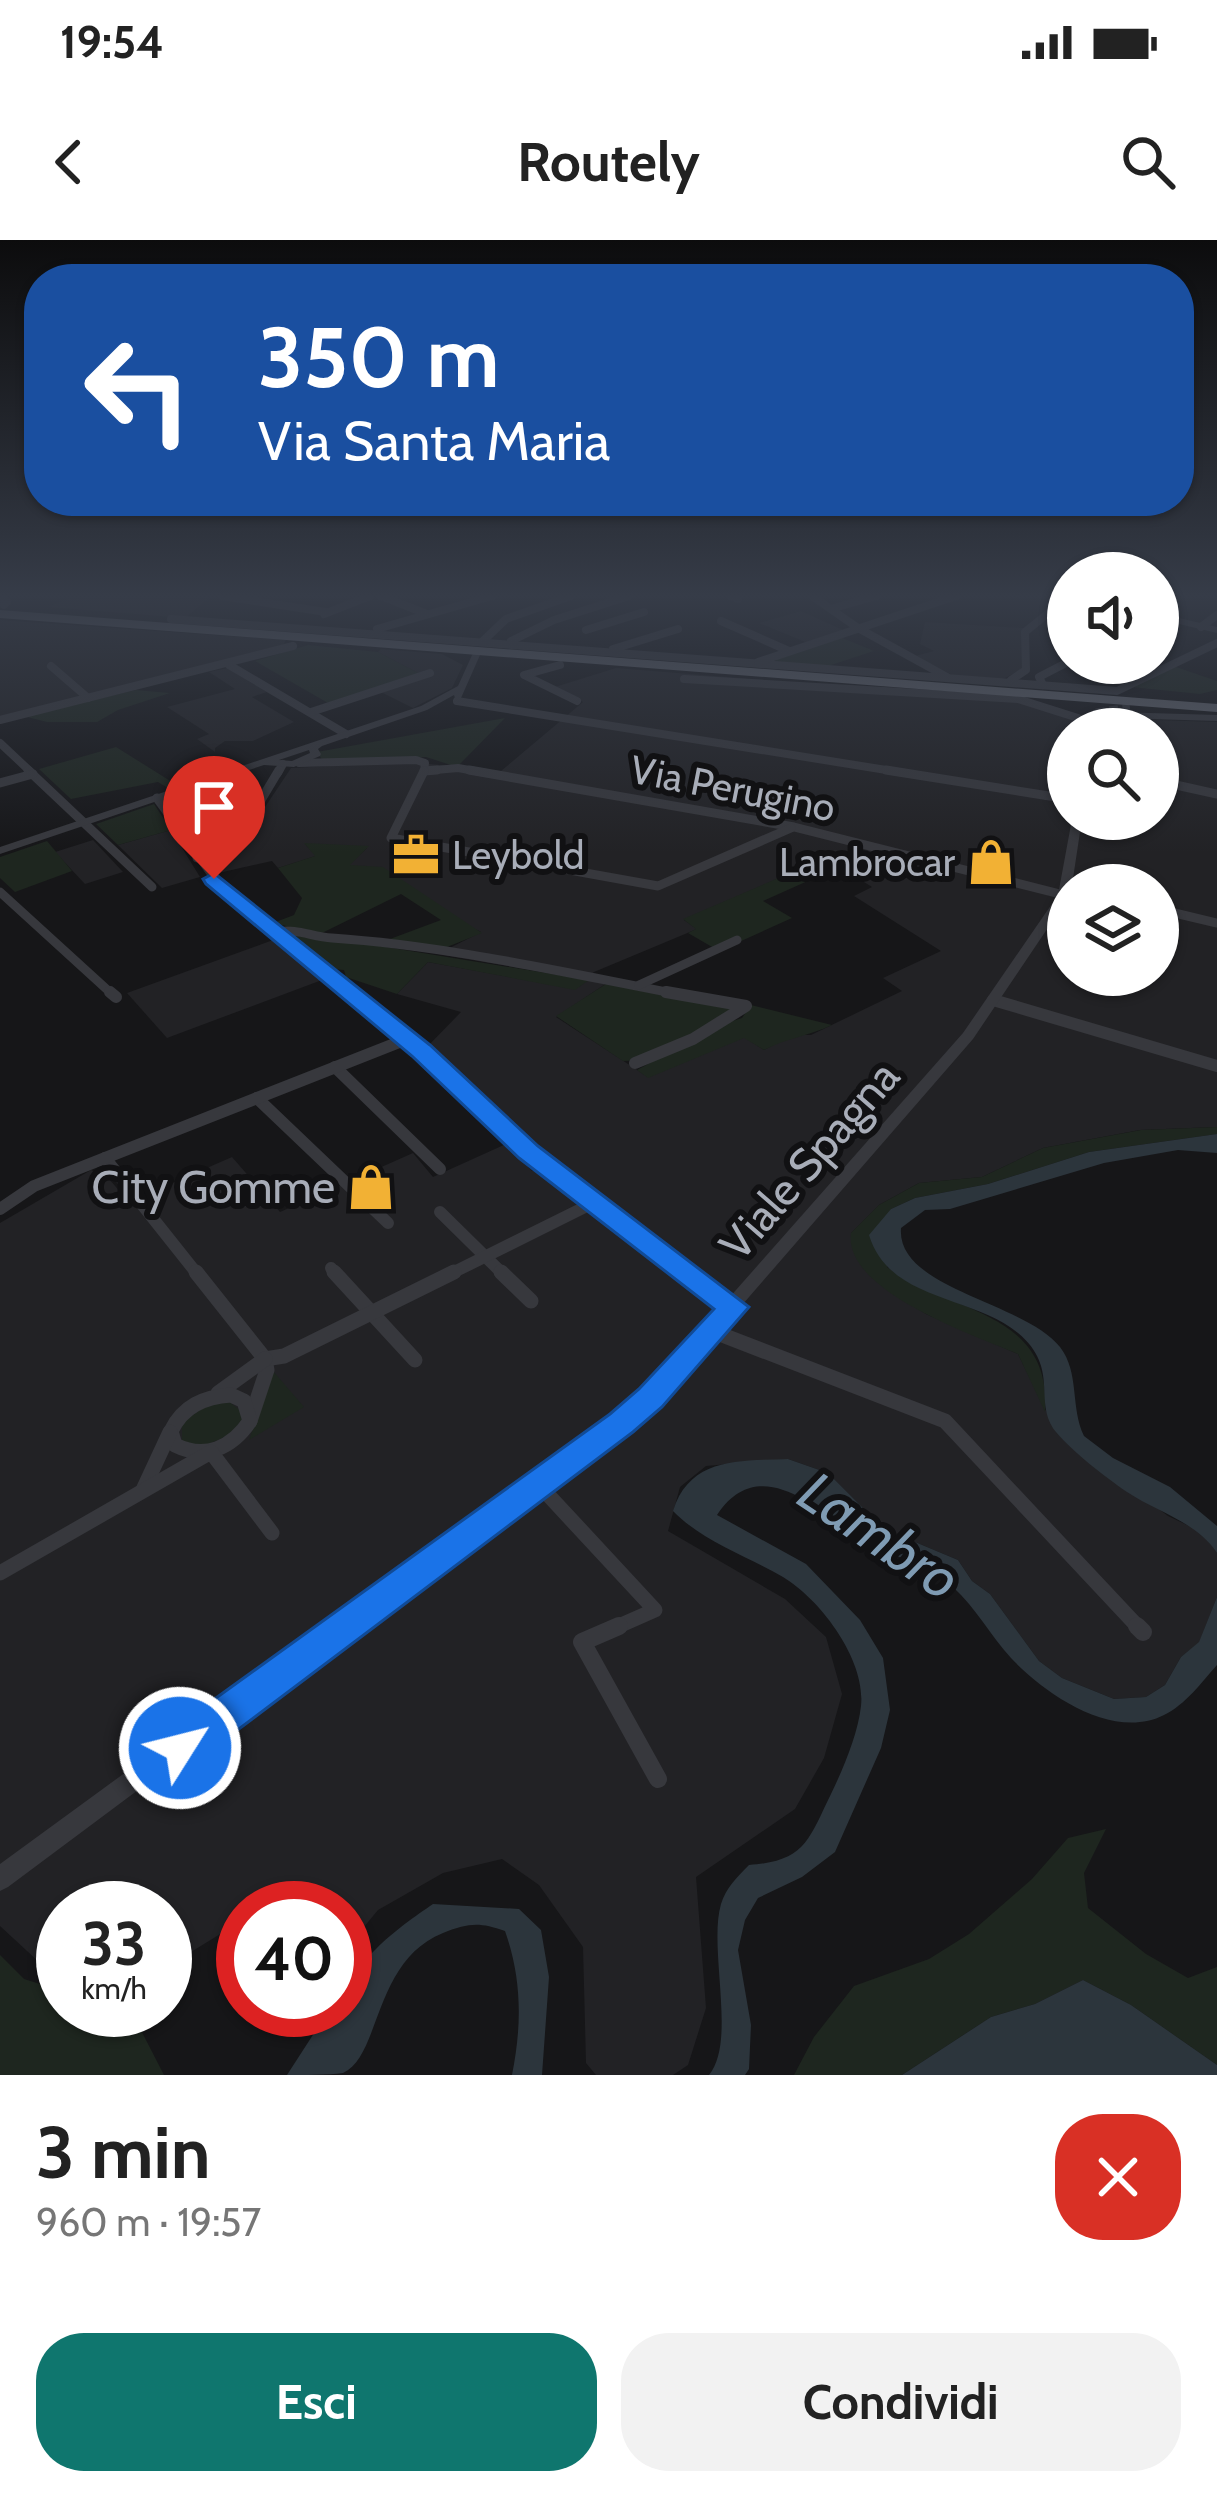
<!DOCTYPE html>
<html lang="it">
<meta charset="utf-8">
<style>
:root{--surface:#fff;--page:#f2f2f2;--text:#222;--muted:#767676;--accent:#0f766e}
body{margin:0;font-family:Cabin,sans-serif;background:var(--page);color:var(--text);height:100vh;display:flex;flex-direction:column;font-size:45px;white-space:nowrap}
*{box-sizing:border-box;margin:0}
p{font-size:39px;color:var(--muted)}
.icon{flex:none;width:66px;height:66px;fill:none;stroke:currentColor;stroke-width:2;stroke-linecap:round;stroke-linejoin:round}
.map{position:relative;height:1835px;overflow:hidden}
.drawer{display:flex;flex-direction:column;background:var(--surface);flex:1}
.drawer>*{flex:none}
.banner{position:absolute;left:24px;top:24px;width:1170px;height:252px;border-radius:48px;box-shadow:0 3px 9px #0004;background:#1a4fa0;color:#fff;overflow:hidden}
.tools{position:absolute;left:1047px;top:312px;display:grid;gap:24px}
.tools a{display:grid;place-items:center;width:132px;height:132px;border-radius:50%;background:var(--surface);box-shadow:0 3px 9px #0004;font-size:60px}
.speed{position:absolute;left:36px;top:1641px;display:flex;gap:24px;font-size:60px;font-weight:700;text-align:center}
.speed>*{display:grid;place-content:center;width:156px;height:156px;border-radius:50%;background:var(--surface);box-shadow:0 3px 9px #0004;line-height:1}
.speed small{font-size:30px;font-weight:400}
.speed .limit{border:18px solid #d22;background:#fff;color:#111}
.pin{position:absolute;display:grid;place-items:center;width:102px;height:102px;color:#fff;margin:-123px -51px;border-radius:50% 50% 50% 0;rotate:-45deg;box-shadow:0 0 12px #0007}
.pin .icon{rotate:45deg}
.me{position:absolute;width:132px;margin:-66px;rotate:54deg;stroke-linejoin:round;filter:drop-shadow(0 0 9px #0008)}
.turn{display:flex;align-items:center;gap:42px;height:252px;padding:0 36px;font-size:54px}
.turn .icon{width:156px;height:156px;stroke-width:2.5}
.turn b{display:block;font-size:84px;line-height:102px}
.round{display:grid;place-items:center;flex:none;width:126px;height:126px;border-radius:48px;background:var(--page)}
.overview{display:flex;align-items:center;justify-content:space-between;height:204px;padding:0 36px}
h1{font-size:72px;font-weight:700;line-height:90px}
.cta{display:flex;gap:24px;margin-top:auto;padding:24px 36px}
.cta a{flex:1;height:138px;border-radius:48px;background:var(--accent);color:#fff;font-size:48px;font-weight:700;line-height:138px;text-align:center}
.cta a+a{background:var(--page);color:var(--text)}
.status{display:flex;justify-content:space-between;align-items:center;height:84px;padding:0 60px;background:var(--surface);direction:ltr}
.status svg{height:33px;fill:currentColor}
header{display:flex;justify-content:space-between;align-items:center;height:156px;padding:0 36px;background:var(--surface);font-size:54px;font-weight:700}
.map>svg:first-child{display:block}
</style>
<div class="status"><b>19:54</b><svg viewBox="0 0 49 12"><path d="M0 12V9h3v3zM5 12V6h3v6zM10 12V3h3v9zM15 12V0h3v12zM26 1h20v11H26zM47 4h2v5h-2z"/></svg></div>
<header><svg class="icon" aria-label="back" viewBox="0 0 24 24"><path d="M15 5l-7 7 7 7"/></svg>Routely<svg class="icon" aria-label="search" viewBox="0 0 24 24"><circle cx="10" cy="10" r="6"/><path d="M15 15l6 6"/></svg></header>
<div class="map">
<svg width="1217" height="1835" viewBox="0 0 1217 1835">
<rect width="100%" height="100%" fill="#161618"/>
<g fill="#222225" fill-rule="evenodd">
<polygon points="74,356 211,356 185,378 48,367"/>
<polygon points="801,371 845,391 808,403 759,383"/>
<polygon points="0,380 286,400 281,409 0,479"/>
<polygon points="925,382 1024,388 1023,429 1001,440 956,437 915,416 934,411 920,404"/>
<polygon points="381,409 442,414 463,425 452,448 413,468 379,451 418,433 378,412"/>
<polygon points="227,428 267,452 252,457 294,482 253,501 225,501 215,508 215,512 197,499 209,494 167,467 235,449 209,432"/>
<path d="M 616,428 L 1021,461 L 1065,477 L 1217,482 L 1217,887 L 1140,890 L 1043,908 L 982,937 L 919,943 L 879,965 L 851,993 L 894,1054 L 926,1074 L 1018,1114 L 1056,1191 L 1168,1276 L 1204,1293 L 1217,1313 L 1217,1357 L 1199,1403 L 1181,1417 L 1165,1445 L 1146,1457 L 1114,1459 L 1062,1438 L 1039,1421 L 990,1354 L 972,1341 L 958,1320 L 884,1289 L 828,1233 L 788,1219 L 706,1226 L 680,1247 L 668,1291 L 785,1359 L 826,1397 L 842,1454 L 824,1518 L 795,1569 L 696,1637 L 706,1768 L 688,1825 L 673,1835 L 596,1835 L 586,1823 L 583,1707 L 539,1645 L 502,1619 L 443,1633 L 378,1670 L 345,1710 L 345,1668 L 298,1668 L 289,1652 L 262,1668 L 243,1668 L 243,1680 L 165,1728 L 165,1668 L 63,1668 L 63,1737 L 53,1735 L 0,1686 L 0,983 L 91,930 L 109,939 L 129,962 L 232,917 L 280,972 L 413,913 L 433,937 L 506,904 L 532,931 L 546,924 L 425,809 L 461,772 L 397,754 L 428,722 L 575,749 L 588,740 L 438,714 L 481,692 L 349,625 L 367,608 L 305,604 L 316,616 L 278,628 L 272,621 L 214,634 L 206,620 L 235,612 L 291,528 L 409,522 L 501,531 L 583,462 L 555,447 ZM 1068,489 L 1158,489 L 1158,579 L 1068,579 ZM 825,618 L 872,647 L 854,656 L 941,711 L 883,738 L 902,751 L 811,795 L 792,795 L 764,810 L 744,797 L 648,837 L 556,777 L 613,739 L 591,734 L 594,732 L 697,689 L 684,680 ZM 1068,645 L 1158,645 L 1158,735 L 1068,735 Z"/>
<polygon points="171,590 200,637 162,648 118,605"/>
<polygon points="93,600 123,632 85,644 55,612"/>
<polygon points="273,700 322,740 167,798 127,753"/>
</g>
<g fill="#1e261f">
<polygon points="840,397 874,411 828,426 778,423 775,419"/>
<polygon points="308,405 378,412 420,434 328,463 255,421"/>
<polygon points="1173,426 1217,441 1217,450 1200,454 1131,447"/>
<polygon points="136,450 170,453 118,470 97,482 47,482 23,476"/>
<polygon points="505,478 457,527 426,517 323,521 317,512"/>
<polygon points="116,507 180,547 171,550 158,542 71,559 39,529"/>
<polygon points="154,564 171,590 118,605 96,584"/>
<polygon points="47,601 72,631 15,652 0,638 0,617"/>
<polygon points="304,603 369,606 350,625 383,627 482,693 442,709 390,699 441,680 401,654 320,694 273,683 294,675 302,658 278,628 315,616"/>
<polygon points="825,618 839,627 763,661 792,678 719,711 688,693 696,689 683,679"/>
<polygon points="294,692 589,740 575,750 428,722 397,754 346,737 344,730 333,729 288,696"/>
<polygon points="606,744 739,770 648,820 623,821 556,776"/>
<path d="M 751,765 L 832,785 C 809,796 787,798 764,810 L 744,798 L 648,838 L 637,830 L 720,785 L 742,778 Z"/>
<path d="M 1217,887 L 1217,894 L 1089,912 L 988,944 L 915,958 L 891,969 L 887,1027 C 951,1074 1052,1070 1045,1172 L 1018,1114 C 974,1095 843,1051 851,993 L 879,965 L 919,943 L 982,937 L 1043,908 L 1141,890 Z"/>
<polygon points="273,1131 304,1167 249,1200"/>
<polygon points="228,1161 241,1171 242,1181 232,1194 199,1208 182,1200 182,1183 205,1166"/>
<polygon points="1106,1589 1084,1633 1088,1668 1146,1714 1188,1738 1217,1727 1217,1825 1131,1765 1083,1740 1035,1764 991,1777 902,1835 794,1835 814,1797 854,1746 929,1719 969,1694 1032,1639 1068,1598"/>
<polygon points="0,1715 24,1739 63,1751 63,1770 131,1771 164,1835 0,1835"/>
</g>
<g fill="#2c353c">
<path d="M 1217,894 L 1217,913 L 1178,910 L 1104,923 L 950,969 L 925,970 L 901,988 C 896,1049 1025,1062 1060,1107 C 1080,1133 1070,1167 1084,1196 L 1113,1218 L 1170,1247 L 1217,1286 L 1217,1313 C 1197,1282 1157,1272 1127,1252 C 1104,1236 1074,1213 1056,1192 C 1032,1162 1061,1129 1018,1093 C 972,1055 889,1061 869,995 L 891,969 L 915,958 L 988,944 L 1089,912 Z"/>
<path d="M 788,1219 L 828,1233 L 884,1289 L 958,1320 L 972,1341 L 990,1354 L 1039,1421 L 1062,1438 L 1114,1459 L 1146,1457 L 1165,1445 L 1181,1417 L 1199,1402 L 1217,1357 L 1217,1425 C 1202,1442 1185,1465 1164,1475 C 1113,1501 1045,1454 1011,1418 C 990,1395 976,1368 953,1347 C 929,1325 892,1317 864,1300 C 821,1274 761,1209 717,1275 L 806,1324 L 860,1380 L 883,1418 L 890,1470 L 881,1508 L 835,1612 L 802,1637 L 758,1658 L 745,1680 L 738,1710 L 751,1785 L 749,1829 L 745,1835 L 709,1835 C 737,1801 708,1709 721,1664 C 726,1648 737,1637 749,1625 C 805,1621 808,1601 831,1554 C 843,1529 858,1494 861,1466 C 866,1420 821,1360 783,1337 C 747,1316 702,1301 673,1271 C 690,1217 739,1221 788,1219 Z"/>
<path d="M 433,1664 L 519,1669 L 541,1690 L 549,1737 L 542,1835 L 512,1835 C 522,1785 522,1739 505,1691 C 479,1682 469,1683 443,1693 C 373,1721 381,1816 343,1833 C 329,1835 303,1835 287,1835 L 329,1770 L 345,1770 C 345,1725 398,1688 433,1664 Z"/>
<polygon points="1083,1740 1131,1765 1217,1825 1217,1835 902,1835 991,1777 1035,1764"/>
</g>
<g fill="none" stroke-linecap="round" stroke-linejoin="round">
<polyline stroke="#333438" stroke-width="9" stroke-dasharray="9 4.5" stroke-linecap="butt" points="1096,473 1130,468"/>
<g stroke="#37383d" stroke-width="8">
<polyline points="222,356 326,372"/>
<polyline points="381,356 427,374"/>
<polyline points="731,356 738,359"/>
<polyline points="812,356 858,388 947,437"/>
<polyline points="0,358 7,362 4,365"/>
<polyline points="834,368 876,356"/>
<polyline points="324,374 370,356"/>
<polyline points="171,379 1117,451 1217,403"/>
<polyline points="721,381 789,411"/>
<polyline points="1201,387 1217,375"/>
<polyline points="377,389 492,356"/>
<polyline points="586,390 644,372"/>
<polyline points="483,401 506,379 571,356"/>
<polyline points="511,401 554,380 629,356"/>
<polyline points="613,409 678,389"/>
<polyline points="758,422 956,356"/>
<polyline points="229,425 346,494"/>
<polyline points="560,425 524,435 577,461"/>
<polyline points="51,426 88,458"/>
<polyline points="684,439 1018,459 1078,478"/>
<polyline points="1011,440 1026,430 1025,392 1068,357"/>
<polyline points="1043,445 1039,437 1068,422"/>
<polyline points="457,461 905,533"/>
<polyline points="311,472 430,433"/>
<polyline points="0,480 293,406"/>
<polyline points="0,503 32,533"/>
<polyline points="299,523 416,520 425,523 424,531"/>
<polyline points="424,531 458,528 486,533"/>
<polyline points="278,533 283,524"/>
</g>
<g stroke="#37383d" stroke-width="9">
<polyline points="28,530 152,647"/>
<polyline points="469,530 794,587 1064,655"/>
<polyline points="886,530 1068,559"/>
<polyline points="424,531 437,530"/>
<polyline points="424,531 391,598 658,646 791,588"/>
<polyline points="1158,541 1217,554"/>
<polyline points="0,543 33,534"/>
<polyline points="157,558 219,644 353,755"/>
<polyline points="197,618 234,605 279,530"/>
<polyline points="0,652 113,755"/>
<polyline points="1158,669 1217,683"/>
<path d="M 277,692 C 297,688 312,697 332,698 C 450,706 566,733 683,755"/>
<polyline points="639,745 737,700"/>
</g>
<g stroke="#37383d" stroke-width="12">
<polyline points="110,752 116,757"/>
<polyline points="349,752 529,912 690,1035"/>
<polyline points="993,760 1217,826"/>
<polyline points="635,823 693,799 746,766 666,752"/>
<polyline points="335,827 440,929"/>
<polyline points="257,858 388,983"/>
<polyline points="105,918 198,1035"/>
<polyline points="0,969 34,946 407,799"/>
<polyline points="440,972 504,1035"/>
<polyline points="331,1028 337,1035"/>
<polyline points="448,1035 593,963"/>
</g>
<g stroke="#37383d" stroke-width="15">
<polyline points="196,1032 265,1119 267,1130 250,1181"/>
<polyline points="334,1032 415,1120"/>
<polyline points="501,1032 531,1061"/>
<polyline points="687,1032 733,1067"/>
<polyline points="712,1091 945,1181 1140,1389"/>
<polyline points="265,1119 284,1116 454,1032"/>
<polyline points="218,1153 265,1119"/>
<path d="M 231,1155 L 244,1161 L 250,1181 C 232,1208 205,1220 175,1205 L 171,1191 C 183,1166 204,1157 231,1155 Z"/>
<polyline points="539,1245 655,1370 612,1389"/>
<polyline points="143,1250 170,1192"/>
<polyline points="0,1333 211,1212 272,1293"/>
</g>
<g stroke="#37383d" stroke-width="18">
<polyline points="619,1386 582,1402 658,1539"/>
<polyline points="1137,1386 1143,1392"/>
</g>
<g fill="#37383d" fill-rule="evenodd">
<polygon points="1158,373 1217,387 1217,393 1158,379"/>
<path d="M 473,413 L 480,415 L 461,458 L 455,458 L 454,455 L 427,470 L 322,506 L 318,509 L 321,514 L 320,516 L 294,527 L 264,525 L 0,614 L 0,607 L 421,466 L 458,446 ZM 309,510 L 310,513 L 292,521 L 279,520 Z"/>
<polygon points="1115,472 1217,475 1217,481 1116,478 1089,489 1075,489"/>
<polygon points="1072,579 1082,579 1072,645 1068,645 1068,658 973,799 657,1163 8,1647 0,1651 0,1624 645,1153 963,793 1058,655"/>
</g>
<polygon fill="#63666e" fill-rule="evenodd" points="0,370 1217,464 1217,472 0,378"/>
</g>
<linearGradient id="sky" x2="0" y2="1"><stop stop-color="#0c0c0d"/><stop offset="0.58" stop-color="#363c48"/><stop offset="1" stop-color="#363c48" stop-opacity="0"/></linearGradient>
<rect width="1217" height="613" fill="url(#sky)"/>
<polygon fill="#1a73e8" stroke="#114b97" stroke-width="3" points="214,633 430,805 538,906 749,1067 662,1167 633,1192 195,1522 180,1527 166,1522 160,1508 166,1494 610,1174 639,1149 714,1069 519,918 412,816 206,644 203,639"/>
<defs>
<symbol id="office-bare" viewBox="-9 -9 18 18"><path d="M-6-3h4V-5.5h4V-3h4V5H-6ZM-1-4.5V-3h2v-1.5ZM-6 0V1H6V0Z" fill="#f2b134" stroke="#111113" stroke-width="2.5" paint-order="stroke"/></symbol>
<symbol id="shop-bare" viewBox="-9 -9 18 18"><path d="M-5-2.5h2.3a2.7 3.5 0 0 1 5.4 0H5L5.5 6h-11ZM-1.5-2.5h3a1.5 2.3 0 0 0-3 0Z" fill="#f2b134" stroke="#111113" stroke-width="2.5" paint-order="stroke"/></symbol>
</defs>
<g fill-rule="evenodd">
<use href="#office-bare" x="383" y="582" width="66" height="66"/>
<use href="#shop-bare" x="958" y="589" width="66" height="66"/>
<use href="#shop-bare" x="338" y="914" width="66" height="66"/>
</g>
<g text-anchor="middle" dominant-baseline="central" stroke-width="12" stroke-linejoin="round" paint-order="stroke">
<g font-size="39" fill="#a8adb8" stroke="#111113">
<text transform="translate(733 548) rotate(11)">Via Perugino</text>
</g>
<g font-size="39" fill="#a8adb8" stroke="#111113" text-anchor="start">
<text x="452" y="615">Leybold</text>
<text x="955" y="622" text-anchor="end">Lambrocar</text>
</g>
<g font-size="45" fill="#a8adb8" stroke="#111113">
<text transform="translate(809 920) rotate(-49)">Viale Spagna</text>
</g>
<g font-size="45" fill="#a8adb8" stroke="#111113" text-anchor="end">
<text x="335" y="947">City Gomme</text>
</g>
<g font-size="57" font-style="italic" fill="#7f9bb3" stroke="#111113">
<text transform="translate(880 1295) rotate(34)">Lambro</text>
</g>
</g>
</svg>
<div class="tools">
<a><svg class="icon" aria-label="sound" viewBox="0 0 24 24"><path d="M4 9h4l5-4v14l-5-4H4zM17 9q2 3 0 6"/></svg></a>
<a><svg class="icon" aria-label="search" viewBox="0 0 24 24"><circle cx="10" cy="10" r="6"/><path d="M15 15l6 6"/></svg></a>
<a><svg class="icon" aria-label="layers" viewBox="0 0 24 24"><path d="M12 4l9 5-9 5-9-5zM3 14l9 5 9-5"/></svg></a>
</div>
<div class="speed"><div>33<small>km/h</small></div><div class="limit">40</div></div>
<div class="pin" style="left:214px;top:639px;background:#d93025"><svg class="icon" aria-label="arrive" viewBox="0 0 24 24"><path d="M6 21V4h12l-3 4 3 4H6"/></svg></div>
<svg class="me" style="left:180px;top:1508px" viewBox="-20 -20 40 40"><circle r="17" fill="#1a73e8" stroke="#fff" stroke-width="3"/><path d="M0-11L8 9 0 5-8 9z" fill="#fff"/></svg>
<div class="banner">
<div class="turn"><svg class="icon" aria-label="left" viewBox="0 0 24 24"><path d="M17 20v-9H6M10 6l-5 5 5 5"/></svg><div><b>350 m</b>Via Santa Maria</div></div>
</div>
</div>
<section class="drawer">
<div class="overview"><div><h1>3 min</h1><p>960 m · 19:57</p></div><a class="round" style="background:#d93025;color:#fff"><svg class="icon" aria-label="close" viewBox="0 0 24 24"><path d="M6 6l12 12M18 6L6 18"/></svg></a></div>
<div class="cta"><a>Esci</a><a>Condividi</a></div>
</section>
